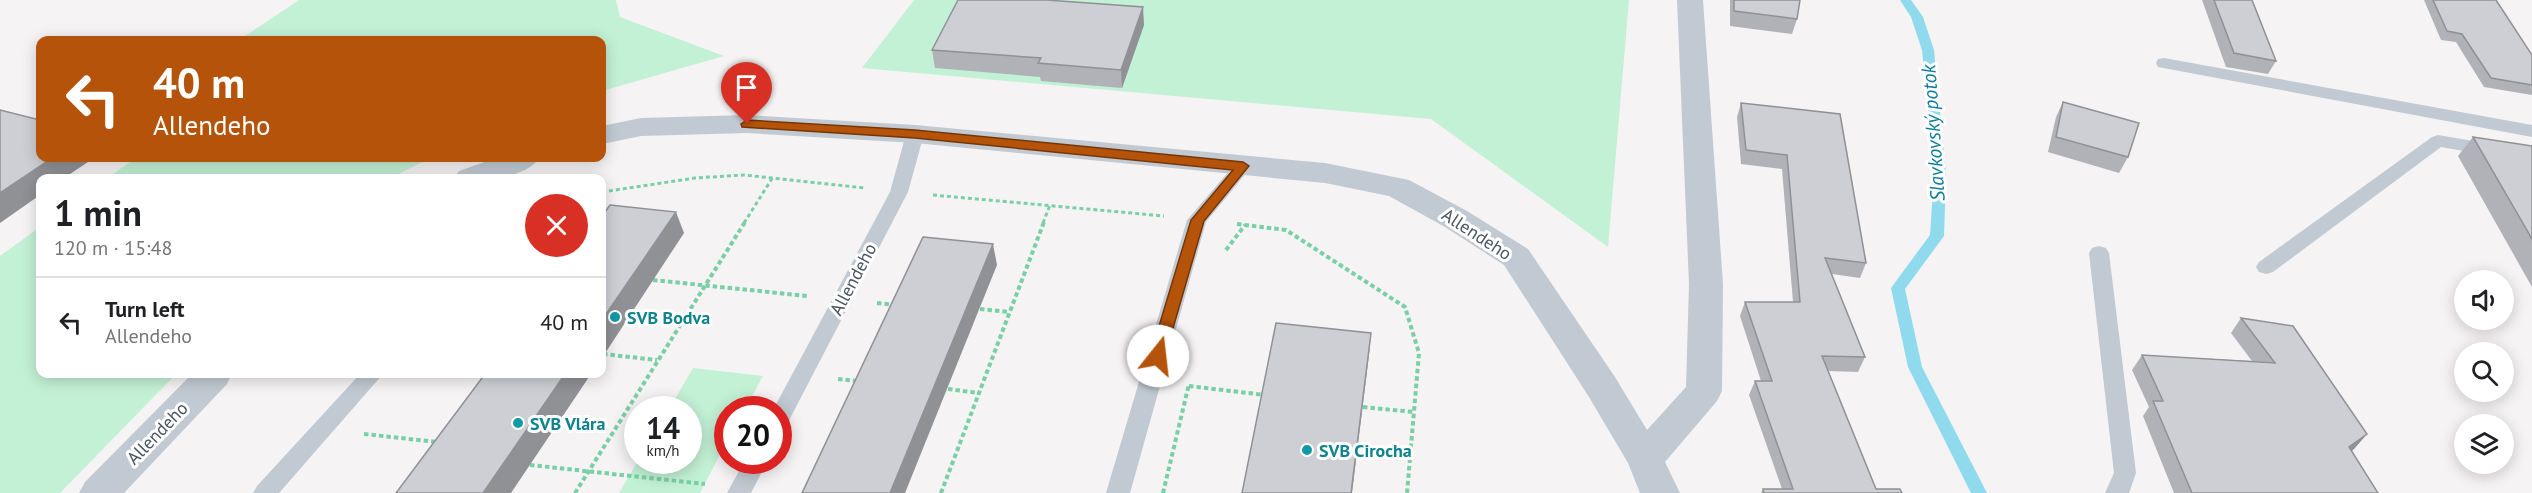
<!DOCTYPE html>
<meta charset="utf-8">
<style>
:root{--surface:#fff;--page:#f6f6f6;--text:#202124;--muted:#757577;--line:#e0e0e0}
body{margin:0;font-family:"PT Sans",sans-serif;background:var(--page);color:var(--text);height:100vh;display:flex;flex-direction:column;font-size:22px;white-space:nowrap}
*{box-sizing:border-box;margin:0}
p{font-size:20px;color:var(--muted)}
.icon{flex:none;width:33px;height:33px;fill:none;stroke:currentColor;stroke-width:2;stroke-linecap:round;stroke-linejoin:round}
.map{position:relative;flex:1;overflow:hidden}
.drawer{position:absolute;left:36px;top:174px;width:570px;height:204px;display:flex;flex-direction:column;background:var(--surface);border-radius:12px;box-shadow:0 3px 15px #0003}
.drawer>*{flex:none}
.banner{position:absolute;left:36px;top:36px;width:570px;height:126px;border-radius:12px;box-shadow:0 3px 15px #0003;background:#b45309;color:#fff;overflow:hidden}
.fabs{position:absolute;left:2454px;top:270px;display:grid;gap:12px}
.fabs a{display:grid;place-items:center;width:60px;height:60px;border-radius:50%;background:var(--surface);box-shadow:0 3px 15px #0003;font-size:30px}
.speed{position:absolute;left:624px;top:396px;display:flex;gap:12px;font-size:30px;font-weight:700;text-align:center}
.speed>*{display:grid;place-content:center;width:78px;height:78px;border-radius:50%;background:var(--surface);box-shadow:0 3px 15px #0003;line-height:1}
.speed small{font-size:15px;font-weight:400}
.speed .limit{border:9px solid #d22;background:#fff;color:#111}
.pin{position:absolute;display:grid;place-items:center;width:51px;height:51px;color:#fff;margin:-62px -26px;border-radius:50% 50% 50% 0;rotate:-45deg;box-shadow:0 0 6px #0007}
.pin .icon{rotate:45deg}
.me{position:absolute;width:66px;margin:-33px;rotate:16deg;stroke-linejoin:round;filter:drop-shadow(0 0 4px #0008)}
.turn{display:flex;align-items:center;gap:21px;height:126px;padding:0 18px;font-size:27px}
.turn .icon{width:78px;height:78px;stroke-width:2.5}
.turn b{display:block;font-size:42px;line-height:51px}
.round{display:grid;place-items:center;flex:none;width:63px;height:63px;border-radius:32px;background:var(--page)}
.headline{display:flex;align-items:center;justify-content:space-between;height:102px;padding:0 18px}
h1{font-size:36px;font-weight:600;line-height:45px}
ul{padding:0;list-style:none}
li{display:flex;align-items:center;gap:18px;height:90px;padding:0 18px;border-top:2px solid var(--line)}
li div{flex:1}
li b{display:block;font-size:22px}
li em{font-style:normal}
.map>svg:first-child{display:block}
</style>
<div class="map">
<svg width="2532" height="493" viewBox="0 0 2532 493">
<rect width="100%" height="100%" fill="#f5f3f3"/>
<g fill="#c3f1d5">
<polygon points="299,0 616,0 620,17 724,56 602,91 602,40 239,40"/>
<polygon points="914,0 1629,0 1608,247 1431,119 862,68"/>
<polygon points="136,158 430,158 391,178 107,178"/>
<polygon points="40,227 40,374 176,374 60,493 0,493 0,256"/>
<polygon points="693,368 763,376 745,409 728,410 727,441 700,493 619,493 638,461 688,460 688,410 669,409"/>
</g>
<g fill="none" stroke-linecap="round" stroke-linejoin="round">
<polygon fill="#90daee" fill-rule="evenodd" points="1900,0 1911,0 1923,17 1934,50 1946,174 1944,236 1905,289 1922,367 1987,493 1971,493 1908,367 1891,288 1930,235 1934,174 1922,50 1911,17"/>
<g stroke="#7ad0a6" stroke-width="3" stroke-dasharray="4 3" stroke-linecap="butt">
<polyline points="602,192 695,178 744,175 865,188"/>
<polyline points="933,195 1164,216"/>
<polyline points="744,223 773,177"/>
<polyline points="1043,223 1050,205"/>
</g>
<g stroke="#7ad0a6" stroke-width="4" stroke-dasharray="4.5 3" stroke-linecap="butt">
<polyline points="1237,224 1286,230 1405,307 1419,353 1407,493"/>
<polyline points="1226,250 1245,225"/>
<polyline points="653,280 807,296"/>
<polyline points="877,303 896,305"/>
<polyline points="980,309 1010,312"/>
<polyline points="603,354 657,360"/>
<polyline points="838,379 858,381"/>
<polyline points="1189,386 1265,395"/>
<polyline points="948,389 979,393"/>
<polyline points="1363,407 1414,412"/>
<polyline points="364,434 437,442"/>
<polyline points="530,465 705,484"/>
<polyline points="575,493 745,222"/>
<polyline points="941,493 1044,222"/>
<polyline points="1163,493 1189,384"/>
</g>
<g fill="#c1cad2" fill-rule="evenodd">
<polygon points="2164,58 2532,125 2532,137 2158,67 2156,63 2158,59"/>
<polygon points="915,128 921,130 924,134 908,192 786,426 778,428 778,410 773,410 890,192 906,134 909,130"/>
<polygon points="2438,135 2532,151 2532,163 2441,147 2273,272 2266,274 2259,272 2256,267 2259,262 2432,137"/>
<polygon points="1243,160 1249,162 1252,166 1206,222 1130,493 1106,493 1187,220 1237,162"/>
<polygon points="2099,246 2106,248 2109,253 2136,473 2129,493 2105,493 2114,473 2089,253 2092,248"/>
<polygon points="360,374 383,374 279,493 253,493 257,486"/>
<polygon points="745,460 768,460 751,493 727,493"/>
</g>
<g fill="#c1cad2" fill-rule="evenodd">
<polygon points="1677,0 1703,0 1723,284 1722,391 1717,401 1665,462 1680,493 1640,493 1628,463 1589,397 1504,265 1445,227 1389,196 1325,183 915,143 747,133 641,136 602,144 602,126 641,118 747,115 915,125 1325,163 1409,180 1467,211 1528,249 1615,377 1647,430 1686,387 1689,284"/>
<path d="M 496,158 L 539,158 C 525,180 477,181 454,178 L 459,171 Z"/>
<polygon points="192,374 232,374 227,384 124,493 79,493 85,482"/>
</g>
</g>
<g fill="#b0b2b7">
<polygon points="1730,0 1800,0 1797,19 1792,34 1730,26"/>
<polygon points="2202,0 2252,0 2276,61 2268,74 2226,67"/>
<polygon points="2424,0 2496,0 2532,55 2532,95 2484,87 2456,42 2441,40"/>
<polygon points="1144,25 1122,88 1041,81 1040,77 935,68 932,50"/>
<polygon points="2063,102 2128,157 2119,173 2048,152 2056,117"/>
<polygon points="1741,103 1840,114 1866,263 1860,278 1832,274 1865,357 1858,372 1828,371 1876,489 1902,493 1761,493 1763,489 1782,489 1749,395 1755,381 1761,381 1740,316 1745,302 1793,302 1782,169 1741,164 1737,117"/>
<polygon points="2473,137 2532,146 2532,287 2458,156"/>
<polygon points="2241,318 2367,434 2352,451 2378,493 2174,493 2143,416 2149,407 2132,370 2142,355 2252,361 2231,333"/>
</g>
<g fill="#909195">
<polygon points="1143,7 1144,25 1122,88 1121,70"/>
<polygon points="52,158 94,158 64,178 40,178 40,195 0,223 0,193"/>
<polygon points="676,212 684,233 602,358 602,320"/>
<polygon points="993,244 997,265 905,493 890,493"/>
<polygon points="1371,333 1369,355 1352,493 1351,493"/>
<polygon points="565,374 591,374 511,493 483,493"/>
<polygon points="2367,434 2354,449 2337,462 2349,447"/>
</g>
<g fill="#cdcfd5" stroke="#909195" stroke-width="1.5">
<polygon points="958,0 1047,0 1143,7 1121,70 1038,63 1041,58 932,50"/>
<polygon points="1734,0 1800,0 1797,19 1734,11"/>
<polygon points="2214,0 2252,0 2276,61 2234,53"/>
<polygon points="2433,0 2496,0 2532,55 2532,85 2491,78 2462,34 2447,31"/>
<polygon points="2063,102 2139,123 2128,157 2056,137"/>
<polygon points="1741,103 1840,114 1866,263 1825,258 1865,357 1822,356 1876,489 1900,489 1902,493 1764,493 1763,489 1793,489 1755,381 1772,381 1745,302 1800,302 1787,155 1746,150"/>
<polygon points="0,110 40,120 40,158 52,158 0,193"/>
<polygon points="2473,137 2532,146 2532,239"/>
<polygon points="610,205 676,212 602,320 602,216"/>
<polygon points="923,237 993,244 890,493 802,493"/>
<polygon points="2241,318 2293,326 2367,434 2349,447 2378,493 2192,493 2153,401 2163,401 2142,355 2275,363"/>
<polygon points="1276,323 1371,333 1351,493 1242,493"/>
<polygon points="485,374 565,374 483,493 396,493"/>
</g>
<polygon fill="#b45309" stroke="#753606" stroke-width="1.5" points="747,120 915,130 1243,162 1249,166 1204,221 1165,356 1163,360 1153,360 1150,356 1191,220 1233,170 915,138 742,127 741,124"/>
<g fill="#0f9aa8" stroke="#fff" stroke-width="2">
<circle cx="615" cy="317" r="6"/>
<circle cx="518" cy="423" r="6"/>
<circle cx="1307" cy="450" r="6"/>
</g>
<g text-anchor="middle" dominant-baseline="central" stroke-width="6" stroke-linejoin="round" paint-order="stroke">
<g font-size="18" fill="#4a5661" stroke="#fff">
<text transform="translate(1477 234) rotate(33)">Allendeho</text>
<text transform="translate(853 279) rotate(-62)">Allendeho</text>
<text transform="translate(157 433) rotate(-46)">Allendeho</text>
</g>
<g font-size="18" font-weight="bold" fill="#0d838f" stroke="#fff" text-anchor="start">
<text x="627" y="317">SVB Bodva</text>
<text x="530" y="423">SVB Vlára</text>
<text x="1319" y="450">SVB Cirocha</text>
</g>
<g font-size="20" font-style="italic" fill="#0c7c9b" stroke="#fff">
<text transform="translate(1933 133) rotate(-94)">Slavkovský potok</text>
</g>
</g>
</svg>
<div class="fabs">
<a><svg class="icon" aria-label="sound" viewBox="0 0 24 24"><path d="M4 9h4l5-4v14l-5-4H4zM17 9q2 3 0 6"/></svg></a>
<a><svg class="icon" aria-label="search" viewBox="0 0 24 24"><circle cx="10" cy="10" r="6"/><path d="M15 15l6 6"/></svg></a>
<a><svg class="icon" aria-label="layers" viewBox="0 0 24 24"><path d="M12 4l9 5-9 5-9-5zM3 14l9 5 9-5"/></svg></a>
</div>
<div class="speed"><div>14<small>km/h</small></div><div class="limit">20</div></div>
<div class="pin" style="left:747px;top:124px;background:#d93025"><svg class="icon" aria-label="arrive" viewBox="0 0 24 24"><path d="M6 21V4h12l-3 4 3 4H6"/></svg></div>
<svg class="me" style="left:1158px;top:356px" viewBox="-20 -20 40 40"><circle r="19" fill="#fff"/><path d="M0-13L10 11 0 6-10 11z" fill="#b45309"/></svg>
<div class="banner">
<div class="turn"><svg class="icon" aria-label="left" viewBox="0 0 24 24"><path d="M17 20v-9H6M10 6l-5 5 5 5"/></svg><div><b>40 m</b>Allendeho</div></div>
</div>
<section class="drawer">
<div class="headline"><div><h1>1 min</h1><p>120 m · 15:48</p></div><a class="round" style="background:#d93025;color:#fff"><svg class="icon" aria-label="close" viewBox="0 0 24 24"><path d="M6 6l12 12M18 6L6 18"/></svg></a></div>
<ul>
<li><svg class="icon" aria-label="left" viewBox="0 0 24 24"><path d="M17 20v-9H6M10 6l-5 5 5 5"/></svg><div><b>Turn left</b><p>Allendeho</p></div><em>40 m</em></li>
</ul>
</section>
</div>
